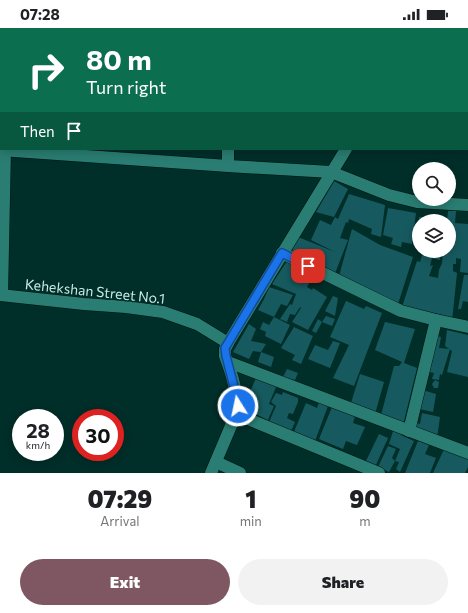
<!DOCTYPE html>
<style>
:root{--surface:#fff;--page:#f2f2f2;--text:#202124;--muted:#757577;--accent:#7e5763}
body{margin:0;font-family:Commissioner,sans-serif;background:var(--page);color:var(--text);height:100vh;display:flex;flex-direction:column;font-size:15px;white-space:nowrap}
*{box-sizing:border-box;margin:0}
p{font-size:13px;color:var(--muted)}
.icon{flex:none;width:22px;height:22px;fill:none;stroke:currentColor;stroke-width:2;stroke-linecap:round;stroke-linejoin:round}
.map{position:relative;height:445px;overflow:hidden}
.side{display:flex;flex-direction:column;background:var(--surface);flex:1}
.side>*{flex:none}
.top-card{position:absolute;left:0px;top:0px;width:468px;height:122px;box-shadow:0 2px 10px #0003;background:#0b6e4f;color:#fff;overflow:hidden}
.tools{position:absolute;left:412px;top:134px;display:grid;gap:8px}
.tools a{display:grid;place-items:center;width:44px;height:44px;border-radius:50%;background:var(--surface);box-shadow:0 2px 10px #0003;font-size:20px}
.speed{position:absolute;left:12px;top:381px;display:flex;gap:8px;font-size:20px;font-weight:700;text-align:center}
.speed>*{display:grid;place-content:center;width:52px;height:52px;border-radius:50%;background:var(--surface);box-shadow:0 2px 10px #0003;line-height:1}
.speed small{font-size:10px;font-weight:400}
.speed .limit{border:6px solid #d22;background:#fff;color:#111}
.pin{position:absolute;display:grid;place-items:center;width:34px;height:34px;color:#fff;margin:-17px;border-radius:8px;box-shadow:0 2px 6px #0006}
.me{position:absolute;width:44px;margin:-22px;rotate:350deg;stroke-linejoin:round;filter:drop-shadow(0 0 3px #0008)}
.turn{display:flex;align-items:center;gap:14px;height:84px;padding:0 20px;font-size:18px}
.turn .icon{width:52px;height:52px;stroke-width:2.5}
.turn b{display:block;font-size:28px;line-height:34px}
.then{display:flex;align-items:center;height:38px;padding:0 20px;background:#0003;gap:8px;font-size:15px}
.eta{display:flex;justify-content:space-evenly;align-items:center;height:68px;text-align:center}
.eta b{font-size:24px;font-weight:800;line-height:28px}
.cta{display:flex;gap:8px;margin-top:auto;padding:8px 20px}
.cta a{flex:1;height:46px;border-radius:24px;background:var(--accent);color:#fff;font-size:16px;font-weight:800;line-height:46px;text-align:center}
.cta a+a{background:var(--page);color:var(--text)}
.status{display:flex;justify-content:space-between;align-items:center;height:28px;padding:0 20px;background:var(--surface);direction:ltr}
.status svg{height:11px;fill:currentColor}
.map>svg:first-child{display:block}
</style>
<div class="status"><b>07:28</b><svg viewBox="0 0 49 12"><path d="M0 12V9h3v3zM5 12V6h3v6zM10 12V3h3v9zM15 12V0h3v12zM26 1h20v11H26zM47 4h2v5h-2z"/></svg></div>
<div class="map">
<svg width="468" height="445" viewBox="0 0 468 445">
<rect width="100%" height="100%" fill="#002e29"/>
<g fill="#165a5f">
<polygon points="334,153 348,161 334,189 316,184"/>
<polygon points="349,166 385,177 381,209 371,206 372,201 349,191 348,195 346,194 340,210 348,212 334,248 289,226 298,209 335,224 311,212 320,192 331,197 335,189 338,191"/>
<polygon points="388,180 416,185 412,216 402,214 401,219 391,216 393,210 383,207"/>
<polygon points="448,183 456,183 455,195 468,196 468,245 460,244 461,231 456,230 456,236 453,236 453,243 457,245 452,293 402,279 417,233 420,234 422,227 428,229 429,223 441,223 440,232 432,230 430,238 433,237 429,248 438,250 439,242 442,235 443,223 449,223 449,193 447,193"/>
<polygon points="419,189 444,191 444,193 419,193"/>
<polygon points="418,199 419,199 419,217 416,216"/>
<polygon points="352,201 380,217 413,229 398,276 339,248"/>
<polygon points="287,233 313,247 307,259 312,262 313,260 327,269 308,302 292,294 301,280 300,279 295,287 290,286 287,294 280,291 290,276 292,277 296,266 272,256"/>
<polygon points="464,247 468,247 468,274 463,273 461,281 458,281"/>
<polygon points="269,259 293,267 287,278 281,276 274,289 258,282 264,271"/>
<polygon points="333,268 338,270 335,288 325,283"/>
<polygon points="346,273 364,281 366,278 382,285 354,358 333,350 349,317 330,309"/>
<polygon points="326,288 335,291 332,298 322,294"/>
<polygon points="274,289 290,297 281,316 265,308 266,304 260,301 263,294 269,297"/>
<polygon points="318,291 322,294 316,305 312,303"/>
<polygon points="385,294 415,301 404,335 417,340 403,397 381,387 394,338 399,338 402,334 375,322"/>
<polygon points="249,296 256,301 251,313 266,316 261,324 253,323 249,331 233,324"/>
<polygon points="294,299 313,308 301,336 292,332 295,327 281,320"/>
<polygon points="447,302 468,307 468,349 447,344 452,323 445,318"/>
<polygon points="434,307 441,309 439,320 450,321 442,347 440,346 439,352 432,351 434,345 425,343"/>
<polygon points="333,313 340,315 330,340 308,331 315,317 328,322"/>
<polygon points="261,324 274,329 271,339 258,334"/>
<polygon points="287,341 298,345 295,352 283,349"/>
<polygon points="360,346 384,354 375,386 350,378"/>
<polygon points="256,350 276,359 269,376 274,378 268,392 243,380"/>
<polygon points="435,352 439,354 438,360 434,360 432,356"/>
<polygon points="419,361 436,366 433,384 415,380"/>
<polygon points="283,364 298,370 298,374 293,386 289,385 287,390 295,394 291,403 269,394 276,378 271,374 276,365 282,367"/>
<polygon points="319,374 328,378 315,413 293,406 306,375 317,380"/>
<polygon points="332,379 355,388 353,395 365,399 357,417 346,413 343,421 319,411"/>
<polygon points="422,385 440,389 437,410 409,403 414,394 420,396"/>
<polygon points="394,400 401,403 401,407 414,413 400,444 396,441 399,434 395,433 389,444 378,439 388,418 396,421 392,430 395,433 400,421 389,416"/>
<polygon points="379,406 388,410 375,439 365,435"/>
<polygon points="418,413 429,417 425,426 436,430 430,445 405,445"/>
<polygon points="446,417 468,425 468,439 465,445 433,445"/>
</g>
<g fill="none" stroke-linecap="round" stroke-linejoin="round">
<defs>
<g id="minor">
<polyline points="3,1 3,0"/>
<polyline points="418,1 418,0"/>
<polyline points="0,41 1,41"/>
<polyline points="467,50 468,50"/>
<polyline points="0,122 228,138 331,144 389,167 417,174 468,177"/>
<polyline points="228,138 228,121"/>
<polyline points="282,225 372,269 401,283 436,292 468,299"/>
<polyline points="0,267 84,276 126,279 163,284 197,296 228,315"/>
<polyline points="2,267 5,121"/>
<polyline points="228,334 468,425"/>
<polyline points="236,386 379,445"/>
<polyline points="409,403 436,292"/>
<polyline points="216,434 240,445"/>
<path d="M 211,445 L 236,386 C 239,367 232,346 225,328 L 225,321 L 228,315 L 346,121"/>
</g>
</defs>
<use href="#minor" stroke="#001411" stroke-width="13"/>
<use href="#minor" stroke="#2a7d72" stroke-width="12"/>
</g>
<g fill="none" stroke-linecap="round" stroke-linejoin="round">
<defs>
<polyline id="route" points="238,378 237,370 226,328 225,320 282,225 308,238"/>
</defs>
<use href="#route" stroke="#114b97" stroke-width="10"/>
<use href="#route" stroke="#1a73e8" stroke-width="7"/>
</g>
<g text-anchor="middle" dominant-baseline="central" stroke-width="3" stroke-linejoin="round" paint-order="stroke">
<g font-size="14" fill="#c4eae3" stroke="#002e29">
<text transform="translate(95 263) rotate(6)">Kehekshan Street No.1</text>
</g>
</g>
</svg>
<div class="tools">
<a><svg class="icon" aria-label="search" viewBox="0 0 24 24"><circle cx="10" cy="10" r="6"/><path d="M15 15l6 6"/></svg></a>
<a><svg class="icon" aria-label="layers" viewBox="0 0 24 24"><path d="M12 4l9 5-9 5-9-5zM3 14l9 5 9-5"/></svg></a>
</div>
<div class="speed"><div>28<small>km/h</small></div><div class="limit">30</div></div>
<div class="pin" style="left:308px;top:238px;background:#d93025"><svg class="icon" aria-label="arrive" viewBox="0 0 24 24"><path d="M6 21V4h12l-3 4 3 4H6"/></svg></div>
<svg class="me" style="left:238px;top:378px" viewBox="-20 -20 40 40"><circle r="17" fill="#1a73e8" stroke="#fff" stroke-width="3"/><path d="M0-11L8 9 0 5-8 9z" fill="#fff"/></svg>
<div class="top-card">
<div class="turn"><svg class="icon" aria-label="right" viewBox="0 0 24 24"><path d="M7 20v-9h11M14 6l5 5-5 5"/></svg><div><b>80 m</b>Turn right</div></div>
<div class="then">Then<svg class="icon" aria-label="arrive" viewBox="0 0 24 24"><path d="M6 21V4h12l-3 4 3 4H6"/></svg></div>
</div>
</div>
<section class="side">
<div class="eta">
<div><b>07:29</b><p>Arrival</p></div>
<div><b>1</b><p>min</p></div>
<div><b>90</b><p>m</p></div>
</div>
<div class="cta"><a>Exit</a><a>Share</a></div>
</section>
